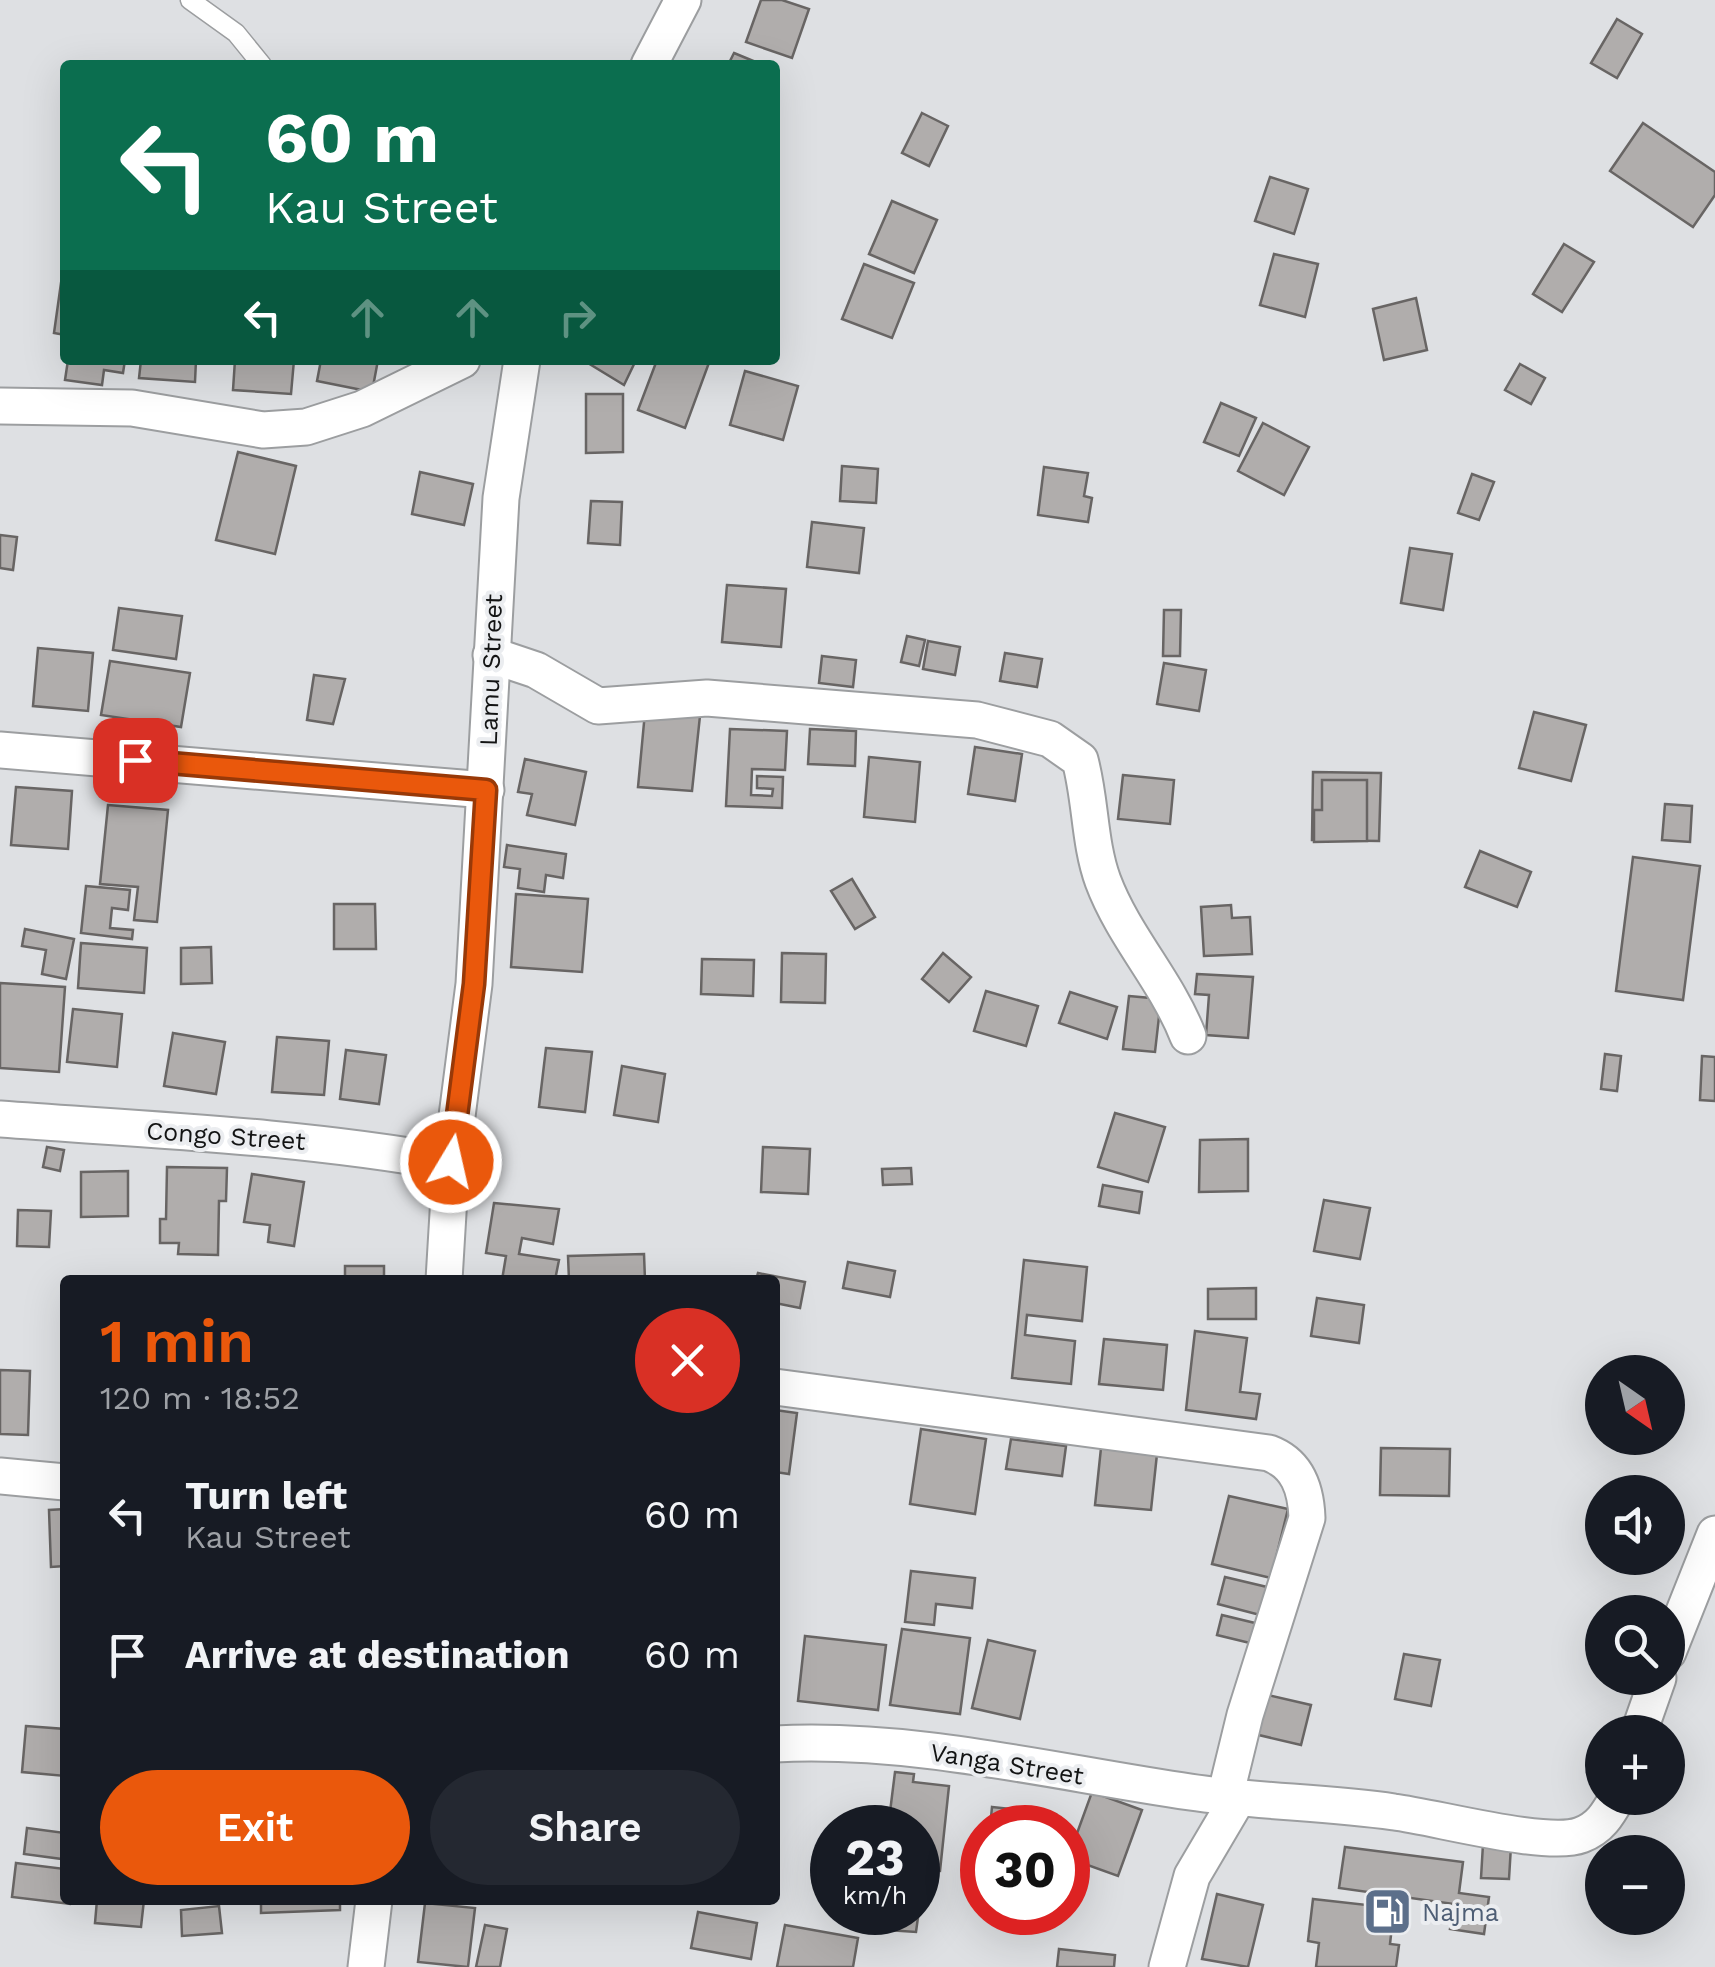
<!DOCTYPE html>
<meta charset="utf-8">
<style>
:root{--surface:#171b24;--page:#242831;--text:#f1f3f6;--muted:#9ea1a6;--accent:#ea580c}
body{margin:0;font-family:"Work Sans",sans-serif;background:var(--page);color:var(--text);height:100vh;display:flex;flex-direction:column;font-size:38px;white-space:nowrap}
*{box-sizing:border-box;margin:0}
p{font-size:32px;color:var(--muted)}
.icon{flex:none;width:55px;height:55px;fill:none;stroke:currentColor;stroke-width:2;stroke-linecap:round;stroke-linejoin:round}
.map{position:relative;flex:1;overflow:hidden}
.details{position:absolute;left:60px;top:1275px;width:720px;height:630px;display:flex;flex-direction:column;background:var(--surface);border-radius:10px;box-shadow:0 10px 40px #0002}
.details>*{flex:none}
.banner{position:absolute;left:60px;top:60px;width:720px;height:305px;border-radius:10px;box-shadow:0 10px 40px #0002;background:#0b6e4f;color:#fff;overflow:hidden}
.needle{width:65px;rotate:146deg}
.buttons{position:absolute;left:1585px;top:1355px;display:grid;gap:20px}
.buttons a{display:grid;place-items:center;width:100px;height:100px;border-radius:50%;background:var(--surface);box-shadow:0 10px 40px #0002;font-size:50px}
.speed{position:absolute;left:810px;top:1805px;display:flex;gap:20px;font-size:50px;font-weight:700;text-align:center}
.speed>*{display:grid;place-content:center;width:130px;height:130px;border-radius:50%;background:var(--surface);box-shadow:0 10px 40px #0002;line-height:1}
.speed small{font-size:25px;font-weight:400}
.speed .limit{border:15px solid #d22;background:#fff;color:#111}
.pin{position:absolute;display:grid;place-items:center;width:85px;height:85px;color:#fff;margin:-42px;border-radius:20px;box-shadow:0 5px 15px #0006}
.me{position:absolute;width:110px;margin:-55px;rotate:9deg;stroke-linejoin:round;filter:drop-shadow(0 0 8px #0008)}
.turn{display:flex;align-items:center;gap:35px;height:210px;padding:0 40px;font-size:45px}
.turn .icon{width:130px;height:130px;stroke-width:2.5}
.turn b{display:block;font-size:70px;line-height:85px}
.lanes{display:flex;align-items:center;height:95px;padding:0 40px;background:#0003;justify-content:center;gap:50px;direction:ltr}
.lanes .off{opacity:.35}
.round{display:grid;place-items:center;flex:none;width:105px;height:105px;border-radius:52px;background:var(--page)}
.overview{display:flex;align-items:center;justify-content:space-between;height:170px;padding:0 40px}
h1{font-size:60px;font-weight:600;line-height:75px;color:var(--accent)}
.primary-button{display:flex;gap:20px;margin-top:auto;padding:20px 40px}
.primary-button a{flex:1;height:115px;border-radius:60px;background:var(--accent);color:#fff;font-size:40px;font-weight:600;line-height:115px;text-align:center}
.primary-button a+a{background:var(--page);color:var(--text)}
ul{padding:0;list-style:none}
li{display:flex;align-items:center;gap:30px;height:140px;padding:0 40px}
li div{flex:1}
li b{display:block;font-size:38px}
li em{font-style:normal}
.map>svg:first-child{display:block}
</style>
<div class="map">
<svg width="1715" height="1967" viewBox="0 0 1715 1967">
<rect width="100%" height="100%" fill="#dee0e3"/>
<g fill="#b0adac" stroke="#686564" stroke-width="2.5">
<polygon points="761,0 782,0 809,9 792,58 746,42"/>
<polygon points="1617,19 1642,34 1617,78 1591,63"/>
<polygon points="734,53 763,65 728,65"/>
<polygon points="922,113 948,126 929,166 902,153"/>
<polygon points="1643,123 1715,172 1715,195 1693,227 1610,171"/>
<polygon points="1270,177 1308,189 1294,234 1255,221"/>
<polygon points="892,201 937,220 914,273 869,254"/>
<polygon points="1564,244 1594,262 1562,312 1533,294"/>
<polygon points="1274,254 1318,264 1305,317 1260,305"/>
<polygon points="864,264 914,283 892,338 842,319"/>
<polygon points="61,283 65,283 65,335 54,333"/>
<polygon points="1416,298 1427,350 1384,360 1373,309"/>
<polygon points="68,360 125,360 123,373 104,370 102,385 65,380"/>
<polygon points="141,360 196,360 195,382 139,378"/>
<polygon points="235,360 294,360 291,394 233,390"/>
<polygon points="321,360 378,360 372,392 317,381"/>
<polygon points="583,360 636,360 624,385"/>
<polygon points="657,360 710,360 685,428 638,410"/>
<polygon points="1520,364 1545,378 1531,404 1505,390"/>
<polygon points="745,371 798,386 783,440 730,425"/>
<polygon points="586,394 623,394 623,452 586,453"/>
<polygon points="1221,403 1256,418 1239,456 1204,442"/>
<polygon points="1263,423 1309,447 1284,495 1238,471"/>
<polygon points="238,452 296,466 275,554 216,540"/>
<polygon points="842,466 878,469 876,503 840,501"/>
<polygon points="1044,467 1088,473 1084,496 1092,498 1088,522 1038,515"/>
<polygon points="420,472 473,484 464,525 412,514"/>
<polygon points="1472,474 1494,482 1479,520 1458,513"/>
<polygon points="591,501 622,502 620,545 588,543"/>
<polygon points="812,522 864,528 859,573 807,567"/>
<polygon points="0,535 17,537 13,570 0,568"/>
<polygon points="1410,548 1452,554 1443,610 1401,603"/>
<polygon points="727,585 786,589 781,647 722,642"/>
<polygon points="119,608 182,616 176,659 113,650"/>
<polygon points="1164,610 1181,610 1180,656 1163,656"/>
<polygon points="907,636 925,640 919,666 901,662"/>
<polygon points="928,641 960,647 955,675 923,669"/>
<polygon points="38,648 93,653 88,711 33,706"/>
<polygon points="1005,653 1042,659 1037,687 1000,681"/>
<polygon points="822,656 856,660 853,687 819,683"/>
<polygon points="110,661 190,673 181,727 101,715"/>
<polygon points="1164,663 1206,670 1199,711 1157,704"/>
<polygon points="314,675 345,679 333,724 307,720"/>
<polygon points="645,712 700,716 692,791 638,787"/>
<polygon points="1534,712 1586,725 1571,781 1519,768"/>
<polygon points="730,729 787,731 785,770 752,769 751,795 772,796 773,789 757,788 757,776 783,777 782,808 726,806"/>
<polygon points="810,729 856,731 855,766 808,764"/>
<polygon points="975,747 1022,754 1015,801 968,794"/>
<polygon points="869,757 920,762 915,822 864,817"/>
<polygon points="525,759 586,772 575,825 527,815 532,794 518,792"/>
<polygon points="1313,772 1381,773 1379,841 1312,840"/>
<polygon points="1123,775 1174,780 1170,824 1118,819"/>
<polygon points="1322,780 1367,780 1367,841 1314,842 1314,810 1322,810"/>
<polygon points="16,787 72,791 68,849 11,845"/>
<polygon points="1665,804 1692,806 1690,842 1662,840"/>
<polygon points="108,805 168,810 157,922 134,920 138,887 100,884"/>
<polygon points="507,845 566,854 563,878 546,875 544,892 518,888 520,869 504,867"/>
<polygon points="1480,851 1531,872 1517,907 1465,887"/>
<polygon points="1633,857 1700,866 1683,1000 1616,991"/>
<polygon points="852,879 875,917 855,929 831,891"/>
<polygon points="86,886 130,890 128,910 112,908 110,928 133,930 132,939 81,933"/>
<polygon points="516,894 588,899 582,972 511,967"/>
<polygon points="334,904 375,904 376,949 334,949"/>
<polygon points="1231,905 1232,918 1250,917 1252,954 1204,956 1201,907"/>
<polygon points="25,929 74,939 66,979 42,974 46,950 22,946"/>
<polygon points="81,943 147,948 144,993 78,988"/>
<polygon points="211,947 212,983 181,984 181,948"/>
<polygon points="782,953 826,954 825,1003 781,1002"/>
<polygon points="943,953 971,977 949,1002 922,979"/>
<polygon points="702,959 754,960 753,996 701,994"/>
<polygon points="1197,974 1253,977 1248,1038 1206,1035 1209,995 1195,994"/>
<polygon points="0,983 65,987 59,1072 0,1068"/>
<polygon points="986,991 1038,1006 1026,1046 974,1031"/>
<polygon points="1070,992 1117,1007 1107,1039 1059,1023"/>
<polygon points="1129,996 1161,999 1155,1052 1123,1049"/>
<polygon points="73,1009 122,1014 117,1067 67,1062"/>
<polygon points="173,1033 225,1042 216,1094 164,1086"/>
<polygon points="277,1037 329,1041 324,1095 272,1092"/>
<polygon points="546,1048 592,1052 585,1112 539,1107"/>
<polygon points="346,1050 386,1055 379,1104 340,1099"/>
<polygon points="1605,1054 1621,1056 1617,1091 1601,1089"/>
<polygon points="1702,1056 1715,1057 1715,1101 1700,1100"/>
<polygon points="622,1066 665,1074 658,1122 614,1115"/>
<polygon points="1115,1113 1165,1127 1148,1182 1098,1167"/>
<polygon points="1248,1139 1248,1191 1199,1192 1200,1140"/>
<polygon points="47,1147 64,1150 60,1171 43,1167"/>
<polygon points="763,1147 810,1149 808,1194 761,1192"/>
<polygon points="167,1167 227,1168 226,1201 219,1201 218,1255 178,1254 179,1243 160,1243 160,1219 166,1219"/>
<polygon points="911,1168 912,1184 883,1185 882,1169"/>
<polygon points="128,1171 128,1216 81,1217 81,1172"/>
<polygon points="252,1174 304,1182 294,1246 268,1242 270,1225 244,1222"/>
<polygon points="1103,1185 1142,1192 1139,1213 1099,1206"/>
<polygon points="1324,1200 1370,1208 1360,1259 1314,1251"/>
<polygon points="494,1203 559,1209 553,1244 522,1238 519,1254 559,1260 555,1280 502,1280 506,1256 486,1253"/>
<polygon points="18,1210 51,1211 49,1247 17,1246"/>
<polygon points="644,1254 645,1280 569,1280 568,1256"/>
<polygon points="1024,1260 1087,1267 1082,1321 1027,1315 1025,1335 1075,1341 1071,1384 1012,1378"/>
<polygon points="848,1262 895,1271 890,1297 843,1288"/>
<rect x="345" y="1266" width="39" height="14"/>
<polygon points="758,1273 805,1282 800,1308 775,1303 775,1280 756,1280"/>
<polygon points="1256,1288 1256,1319 1208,1319 1208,1289"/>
<polygon points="1317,1298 1364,1305 1359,1343 1311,1336"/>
<polygon points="1195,1331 1247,1338 1240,1392 1260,1394 1256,1419 1186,1410"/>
<polygon points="1104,1339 1167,1345 1163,1390 1099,1384"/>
<polygon points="0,1370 30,1371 28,1435 0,1434"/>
<polygon points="775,1410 797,1413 789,1474 775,1472"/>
<polygon points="921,1429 986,1439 975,1514 910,1504"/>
<polygon points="1011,1439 1066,1446 1062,1476 1006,1469"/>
<polygon points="1101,1448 1157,1454 1151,1510 1095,1505"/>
<polygon points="1381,1448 1450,1449 1449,1496 1380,1495"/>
<polygon points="1229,1496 1288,1509 1271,1578 1212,1564"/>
<polygon points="65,1509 65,1566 51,1567 49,1510"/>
<polygon points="911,1571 975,1578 972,1608 936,1604 934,1625 905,1622"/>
<polygon points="1225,1577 1267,1587 1260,1615 1218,1604"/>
<polygon points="1222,1615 1259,1624 1254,1644 1217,1635"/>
<polygon points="902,1629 970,1638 960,1714 890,1705"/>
<polygon points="805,1636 886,1645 878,1710 798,1701"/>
<polygon points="988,1640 1035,1651 1020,1719 972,1708"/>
<polygon points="1404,1654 1440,1660 1431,1706 1395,1699"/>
<polygon points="1255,1692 1311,1705 1301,1745 1246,1732"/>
<polygon points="26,1726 65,1729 65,1776 22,1772"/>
<polygon points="895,1772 914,1774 913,1782 949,1786 940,1871 918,1869 918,1828 888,1828"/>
<polygon points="1092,1792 1142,1810 1118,1876 1068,1858"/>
<polygon points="992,1807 1056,1814 1055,1828 990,1828"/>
<polygon points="27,1828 65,1833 62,1859 24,1854"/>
<polygon points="1483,1844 1511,1846 1509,1879 1481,1878"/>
<polygon points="1345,1847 1463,1862 1459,1893 1489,1897 1484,1934 1450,1929 1454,1904 1339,1888"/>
<polygon points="16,1863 65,1869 65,1900 71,1904 12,1897"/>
<polygon points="1217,1894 1263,1905 1248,1967 1202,1959"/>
<polygon points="1313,1899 1394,1908 1390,1944 1399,1945 1396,1967 1316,1967 1319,1943 1308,1941"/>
<polygon points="97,1900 144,1900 141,1927 95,1923"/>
<polygon points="261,1900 340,1900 340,1910 261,1913"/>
<polygon points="425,1903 475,1908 468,1967 418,1962"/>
<polygon points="219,1906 222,1933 182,1936 181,1910"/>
<polygon points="919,1910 916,1932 872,1929 873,1912"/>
<polygon points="698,1912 757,1923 751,1959 691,1948"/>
<polygon points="485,1925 507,1929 500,1967 476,1967"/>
<polygon points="785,1925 858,1938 853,1967 777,1967"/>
<polygon points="1059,1949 1115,1955 1114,1967 1057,1967"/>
</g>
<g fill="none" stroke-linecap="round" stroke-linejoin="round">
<defs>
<polyline id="service" points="190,0 236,33 262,65"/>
<g id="minor">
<polyline points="649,65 683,0"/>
<polyline points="0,406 132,408 263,430 306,427 362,409 462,360"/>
<path d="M 491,655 L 536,670 L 598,706 L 707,698 L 977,720 L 1050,739 L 1080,760 C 1091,800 1089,843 1103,881 C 1124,937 1166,980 1188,1036"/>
<polyline points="0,750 486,790"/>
<path d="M 0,1119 C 151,1130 302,1136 451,1163"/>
<polyline points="444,1280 451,1163 474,984 501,498 522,360"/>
<path d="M 775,1387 L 1269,1453 C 1298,1464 1306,1489 1307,1518 L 1245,1715 L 1225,1797"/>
<polyline points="0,1476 65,1482"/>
<polyline points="1668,1652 1715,1534"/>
<polyline points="1639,1732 1658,1678"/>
<path d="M 775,1744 C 914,1737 1053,1772 1190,1792 C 1257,1802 1326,1802 1394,1812 C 1435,1817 1547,1848 1581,1835 C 1600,1828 1608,1814 1617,1798"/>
<polyline points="366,1967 374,1900"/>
<polyline points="1167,1967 1192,1876 1238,1798"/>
</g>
</defs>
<use href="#service" stroke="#9c9ea0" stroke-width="21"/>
<use href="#minor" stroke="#9c9ea0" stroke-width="39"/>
<use href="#service" stroke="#fff" stroke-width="18"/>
<use href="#minor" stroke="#fff" stroke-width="35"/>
</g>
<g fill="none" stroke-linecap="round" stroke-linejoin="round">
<defs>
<polyline id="route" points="135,760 486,790 474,984 451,1162"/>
</defs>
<use href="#route" stroke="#983908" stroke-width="25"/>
<use href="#route" stroke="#ea580c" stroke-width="18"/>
</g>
<defs>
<symbol id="fuel-square" viewBox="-11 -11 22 22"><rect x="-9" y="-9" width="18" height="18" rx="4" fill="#5c6f8a" stroke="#ebedf0"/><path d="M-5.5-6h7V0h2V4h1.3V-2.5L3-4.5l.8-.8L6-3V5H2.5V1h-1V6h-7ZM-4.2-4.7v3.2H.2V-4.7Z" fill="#fff"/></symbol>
</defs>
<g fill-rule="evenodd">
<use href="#fuel-square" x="1360" y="1884" width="55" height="55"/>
</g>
<g text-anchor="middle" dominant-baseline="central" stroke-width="8" stroke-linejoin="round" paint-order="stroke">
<g font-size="25" fill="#131414" stroke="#ebedf0">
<text transform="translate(491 670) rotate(-88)">Lamu Street</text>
<text transform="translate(226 1136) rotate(4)">Congo Street</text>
<text transform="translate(1007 1764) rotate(9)">Vanga Street</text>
</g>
<g font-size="25" fill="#4e5e75" stroke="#ebedf0" text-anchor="start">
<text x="1422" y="1912">Najma</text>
</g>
</g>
</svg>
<div class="buttons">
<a><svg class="needle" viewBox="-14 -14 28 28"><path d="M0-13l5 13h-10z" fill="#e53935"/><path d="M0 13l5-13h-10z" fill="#9ea1a6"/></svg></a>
<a><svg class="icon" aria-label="sound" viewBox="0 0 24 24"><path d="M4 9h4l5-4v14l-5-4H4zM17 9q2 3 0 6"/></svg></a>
<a><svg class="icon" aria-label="search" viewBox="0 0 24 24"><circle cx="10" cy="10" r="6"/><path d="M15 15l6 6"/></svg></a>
<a>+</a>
<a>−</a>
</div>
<div class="speed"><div>23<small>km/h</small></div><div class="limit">30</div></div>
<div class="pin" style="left:135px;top:760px;background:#d93025"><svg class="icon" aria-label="arrive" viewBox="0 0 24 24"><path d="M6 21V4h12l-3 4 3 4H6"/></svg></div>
<svg class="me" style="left:451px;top:1162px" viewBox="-20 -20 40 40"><circle r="17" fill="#ea580c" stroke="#fff" stroke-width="3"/><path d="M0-11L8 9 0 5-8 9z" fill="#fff"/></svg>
<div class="banner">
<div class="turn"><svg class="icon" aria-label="left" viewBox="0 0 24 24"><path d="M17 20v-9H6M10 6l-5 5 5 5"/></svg><div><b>60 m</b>Kau Street</div></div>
<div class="lanes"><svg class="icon" aria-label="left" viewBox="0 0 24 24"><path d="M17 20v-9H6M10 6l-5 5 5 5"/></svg><svg class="icon off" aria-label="ahead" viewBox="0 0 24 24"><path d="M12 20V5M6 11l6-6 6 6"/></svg><svg class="icon off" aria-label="ahead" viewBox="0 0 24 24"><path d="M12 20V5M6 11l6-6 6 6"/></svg><svg class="icon off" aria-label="right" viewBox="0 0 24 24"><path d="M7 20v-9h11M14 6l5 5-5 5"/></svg></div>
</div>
<section class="details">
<div class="overview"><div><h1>1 min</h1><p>120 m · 18:52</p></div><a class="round" style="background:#d93025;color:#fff"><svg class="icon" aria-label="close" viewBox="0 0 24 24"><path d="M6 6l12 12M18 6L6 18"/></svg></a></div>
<ul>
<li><svg class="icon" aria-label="left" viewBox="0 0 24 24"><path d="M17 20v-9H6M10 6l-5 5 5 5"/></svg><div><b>Turn left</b><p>Kau Street</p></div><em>60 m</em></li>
<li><svg class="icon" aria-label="arrive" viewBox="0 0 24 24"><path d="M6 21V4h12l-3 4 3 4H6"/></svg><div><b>Arrive at destination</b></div><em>60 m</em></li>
</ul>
<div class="primary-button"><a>Exit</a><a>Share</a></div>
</section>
</div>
